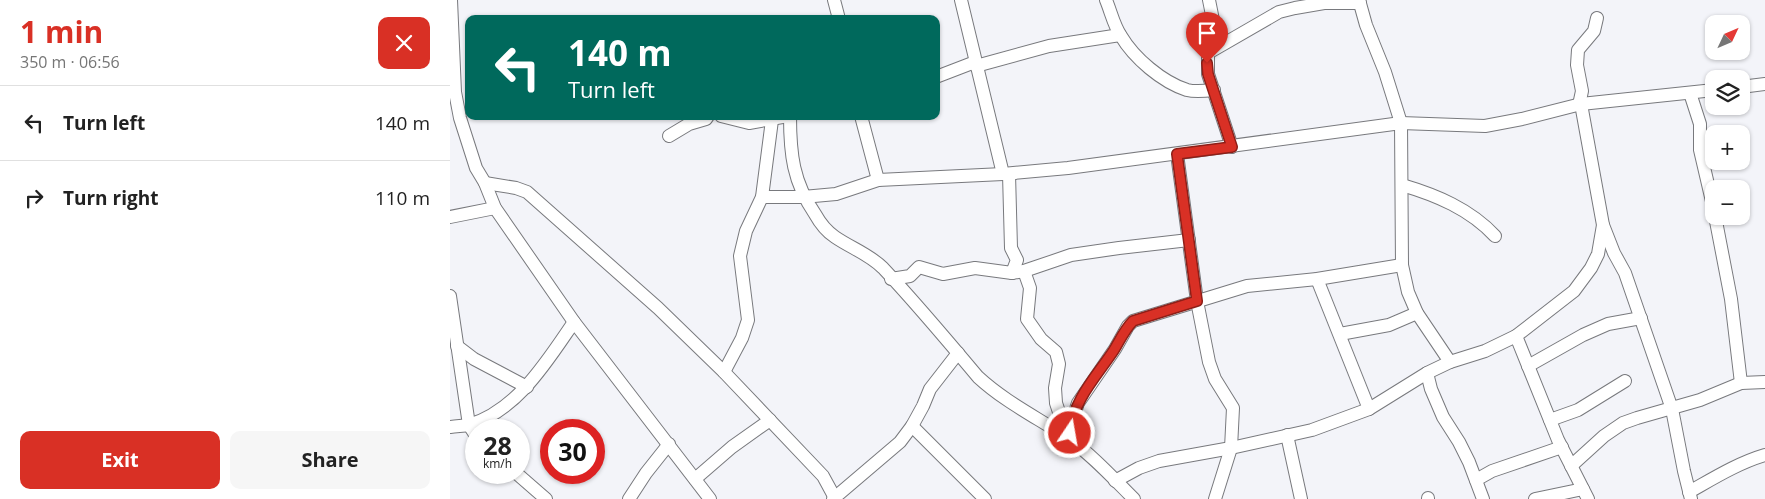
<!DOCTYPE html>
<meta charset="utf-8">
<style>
:root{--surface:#fff;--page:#f6f6f6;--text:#222;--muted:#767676;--line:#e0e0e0;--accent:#d93025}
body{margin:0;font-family:"Open Sans",sans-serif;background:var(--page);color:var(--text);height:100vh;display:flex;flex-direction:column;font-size:19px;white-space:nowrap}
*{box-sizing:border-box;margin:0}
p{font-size:16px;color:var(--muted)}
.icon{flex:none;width:28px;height:28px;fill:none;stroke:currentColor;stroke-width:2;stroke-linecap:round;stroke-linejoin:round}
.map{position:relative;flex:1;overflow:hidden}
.details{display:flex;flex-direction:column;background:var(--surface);width:450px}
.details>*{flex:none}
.banner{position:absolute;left:15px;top:15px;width:475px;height:105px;border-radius:10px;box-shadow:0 1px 4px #0004;background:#00695c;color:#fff;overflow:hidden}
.needle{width:32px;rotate:46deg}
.tools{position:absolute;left:1255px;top:15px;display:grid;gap:10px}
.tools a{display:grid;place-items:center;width:45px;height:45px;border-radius:10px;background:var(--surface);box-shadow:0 1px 4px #0004;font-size:25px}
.speed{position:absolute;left:15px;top:419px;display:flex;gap:10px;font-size:25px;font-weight:700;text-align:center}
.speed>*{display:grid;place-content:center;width:65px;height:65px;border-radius:50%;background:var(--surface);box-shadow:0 1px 4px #0004;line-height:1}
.speed small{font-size:12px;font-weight:400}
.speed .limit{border:8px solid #d22;background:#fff;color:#111}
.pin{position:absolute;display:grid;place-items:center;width:42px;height:42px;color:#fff;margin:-51px -21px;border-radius:50% 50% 50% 0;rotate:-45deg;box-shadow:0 0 5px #0007}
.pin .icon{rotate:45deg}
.me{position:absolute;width:55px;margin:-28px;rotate:12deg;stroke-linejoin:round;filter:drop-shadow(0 0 4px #0008)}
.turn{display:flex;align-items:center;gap:18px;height:105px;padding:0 20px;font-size:22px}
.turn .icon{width:65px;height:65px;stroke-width:2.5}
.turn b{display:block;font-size:35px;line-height:42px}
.round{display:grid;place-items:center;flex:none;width:52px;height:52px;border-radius:10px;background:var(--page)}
.summary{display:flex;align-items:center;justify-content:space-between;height:85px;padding:0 20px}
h1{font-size:30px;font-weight:700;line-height:38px;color:var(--accent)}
.action{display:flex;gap:10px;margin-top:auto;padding:10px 20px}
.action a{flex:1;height:58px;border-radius:10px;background:var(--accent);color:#fff;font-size:20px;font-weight:700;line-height:58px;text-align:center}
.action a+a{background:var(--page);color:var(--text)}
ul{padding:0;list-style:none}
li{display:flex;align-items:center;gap:15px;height:75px;padding:0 20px;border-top:1px solid var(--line)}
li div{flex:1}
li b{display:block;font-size:19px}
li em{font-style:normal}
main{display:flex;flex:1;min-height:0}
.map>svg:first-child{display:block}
</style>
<main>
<section class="details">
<div class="summary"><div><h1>1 min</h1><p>350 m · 06:56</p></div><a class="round" style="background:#d93025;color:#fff"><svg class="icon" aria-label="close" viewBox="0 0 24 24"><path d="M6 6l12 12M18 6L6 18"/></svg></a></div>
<ul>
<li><svg class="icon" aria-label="left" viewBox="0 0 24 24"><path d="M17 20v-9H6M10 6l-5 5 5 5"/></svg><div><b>Turn left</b></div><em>140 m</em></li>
<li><svg class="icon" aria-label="right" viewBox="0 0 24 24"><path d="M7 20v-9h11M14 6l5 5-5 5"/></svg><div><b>Turn right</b></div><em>110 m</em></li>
</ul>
<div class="action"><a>Exit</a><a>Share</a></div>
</section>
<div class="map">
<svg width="1315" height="499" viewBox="0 0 1315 499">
<rect width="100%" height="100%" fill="#f3f4f9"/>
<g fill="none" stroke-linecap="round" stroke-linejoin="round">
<defs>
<g id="minor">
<polyline points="1,0 5,92 10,118 26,168 35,183 45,208 124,322 260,499"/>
<polyline points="384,0 389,19"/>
<polyline points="511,0 553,174"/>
<path d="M 656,0 C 661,12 664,26 671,36 C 684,58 712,82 737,90 C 745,92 755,91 764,90"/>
<polyline points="759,0 766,35 758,53 758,74 782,147"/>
<polyline points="909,0 916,25 935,72 951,123 952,265 958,292 967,313 1000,362"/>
<polyline points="758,53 829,12 845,8 874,3 910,3"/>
<polyline points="526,66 599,46 670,35"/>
<polyline points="486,77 525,62"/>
<polyline points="1291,87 1315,84"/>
<polyline points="1240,93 1250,124 1250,150 1264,210"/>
<polyline points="1131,104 1153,225 1164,253 1175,273 1222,409 1234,471 1241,499"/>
<polyline points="1129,105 1132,91 1127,65 1128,50 1144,31 1147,18"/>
<polyline points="271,116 299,123 338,116"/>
<path d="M 340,116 C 340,154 343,182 365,214 C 370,223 376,231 385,237 C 401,248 419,254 433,268 C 466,303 497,340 528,377 C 555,402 588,418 618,438 C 642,455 663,478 684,499"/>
<polyline points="411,116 428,180"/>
<polyline points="219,136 239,124 256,119 258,116"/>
<polyline points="727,154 747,301 759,362 765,379 783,408 781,448 765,499"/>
<polyline points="559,174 561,248 567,260 562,273"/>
<polyline points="35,183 66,188 77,192 208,308 274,372 373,476 385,498"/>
<path d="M 952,185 C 986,195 1020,209 1045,236"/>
<polyline points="312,197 353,197 386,194 428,180 553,174 618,168 951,123 1035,126 1072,119 1131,104 1264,90"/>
<polyline points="1265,216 1281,299 1291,383"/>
<polyline points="0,217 45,208"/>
<polyline points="574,271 580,288 577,319 591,339 606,352 609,364 605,388 606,403 614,427 621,433"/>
<polyline points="441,279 460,276 469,267 493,274 525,268 562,273 574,271 621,255 669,248 739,240"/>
<polyline points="867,279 919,409"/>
<polyline points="0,296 19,425 26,436"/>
<polyline points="890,334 939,325 967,313"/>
<polyline points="1066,336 1108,440 1138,499"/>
<polyline points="7,346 24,359 77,387"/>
<polyline points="1078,366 1133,335 1158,324 1191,318"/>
<polyline points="274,372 292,338 298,320 290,256 296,231 312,197 322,120"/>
<polyline points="977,373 981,389 993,417 1009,442 1019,462 1033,499"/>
<polyline points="1100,420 1128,410 1175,381"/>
<polyline points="462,426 535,499"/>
<path d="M 0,427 C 6,426 13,426 19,425 C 68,410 97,361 124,322"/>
<polyline points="837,435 851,499"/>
<polyline points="620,440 622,421 628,403 665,349 678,326 683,321 797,286 867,279 952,265"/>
<polyline points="1121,466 1154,436 1173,423 1187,418 1250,400 1291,383 1315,382"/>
<polyline points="65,472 96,499"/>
<polyline points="245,479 282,447 320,420"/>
<polyline points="1026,480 1042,471 1112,447"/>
<polyline points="665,481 689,468 709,461 781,448 862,430 919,409 977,373 1000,362 1035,351 1066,336 1124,291 1141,268 1148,254 1153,225"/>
<path d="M 1239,492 C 1264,478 1288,463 1315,455"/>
<polyline points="978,498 978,499"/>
<polyline points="179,499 196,473 219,444"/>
<polyline points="383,499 450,442 462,426 473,406 480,389 508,353"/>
<polyline points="1085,499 1133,489"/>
</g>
</defs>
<use href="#minor" stroke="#78797d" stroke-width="14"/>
<use href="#minor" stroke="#fff" stroke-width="12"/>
</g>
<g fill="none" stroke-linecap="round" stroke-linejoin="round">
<defs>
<path id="route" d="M 620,433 C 623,400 646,377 664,350 C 670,340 675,329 683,321 L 747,301 L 727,154 L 782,147 L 758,74 L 757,63"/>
</defs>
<use href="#route" stroke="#8d1f18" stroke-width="12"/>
<use href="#route" stroke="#d93025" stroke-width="9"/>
</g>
</svg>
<div class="tools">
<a><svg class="needle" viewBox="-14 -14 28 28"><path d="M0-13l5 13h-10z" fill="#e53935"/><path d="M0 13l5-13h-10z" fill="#767676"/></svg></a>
<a><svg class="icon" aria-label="layers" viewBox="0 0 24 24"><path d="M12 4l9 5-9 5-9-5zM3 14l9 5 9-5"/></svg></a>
<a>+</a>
<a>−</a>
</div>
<div class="speed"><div>28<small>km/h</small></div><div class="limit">30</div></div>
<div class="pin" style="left:757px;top:63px;background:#d93025"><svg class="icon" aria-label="arrive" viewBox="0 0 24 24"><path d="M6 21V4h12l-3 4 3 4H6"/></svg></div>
<svg class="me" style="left:620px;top:433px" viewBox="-20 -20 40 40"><circle r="17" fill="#d93025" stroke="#fff" stroke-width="3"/><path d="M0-11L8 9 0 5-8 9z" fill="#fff"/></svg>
<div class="banner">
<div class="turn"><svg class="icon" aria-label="left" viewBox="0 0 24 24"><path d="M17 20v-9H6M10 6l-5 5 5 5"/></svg><div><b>140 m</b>Turn left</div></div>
</div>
</div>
</main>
